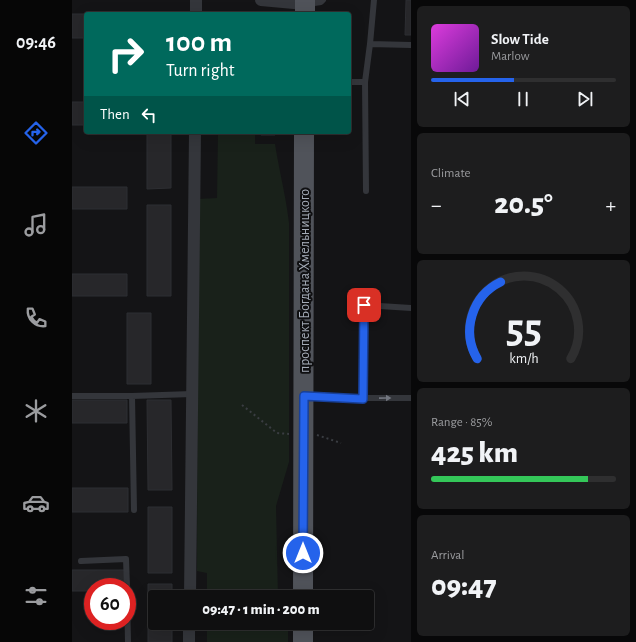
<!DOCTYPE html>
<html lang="en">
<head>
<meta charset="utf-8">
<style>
  body { margin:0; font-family:"Alegreya Sans",sans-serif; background:#1d1d1e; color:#f1f3f6; height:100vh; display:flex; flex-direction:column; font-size:15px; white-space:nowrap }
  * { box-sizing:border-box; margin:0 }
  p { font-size:13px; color:#9b9c9f }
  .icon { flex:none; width:22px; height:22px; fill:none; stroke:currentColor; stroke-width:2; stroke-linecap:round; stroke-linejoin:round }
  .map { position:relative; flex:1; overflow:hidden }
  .drawer { display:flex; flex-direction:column; gap:6px; padding:6px; background:#080809; width:225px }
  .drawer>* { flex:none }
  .top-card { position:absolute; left:12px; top:12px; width:267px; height:122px; border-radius:4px; box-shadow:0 4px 16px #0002,0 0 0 1px #2f2f30; background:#00695c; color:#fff; overflow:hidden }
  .speed { position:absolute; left:12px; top:578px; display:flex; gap:8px; font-size:20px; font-weight:700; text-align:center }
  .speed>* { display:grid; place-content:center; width:52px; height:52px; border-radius:50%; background:#0f0f10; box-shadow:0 4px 16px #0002,0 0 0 1px #2f2f30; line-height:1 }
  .speed .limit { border:6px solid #d22; background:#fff; color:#111 }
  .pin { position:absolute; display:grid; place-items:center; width:34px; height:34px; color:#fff; margin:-17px; border-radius:8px; box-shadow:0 2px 6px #0006 }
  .me { position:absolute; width:44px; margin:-22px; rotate:0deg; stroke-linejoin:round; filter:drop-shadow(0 0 3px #0008) }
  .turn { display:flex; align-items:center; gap:14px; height:84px; padding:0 16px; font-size:18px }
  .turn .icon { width:52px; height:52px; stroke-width:2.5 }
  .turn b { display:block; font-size:28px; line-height:34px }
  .then { display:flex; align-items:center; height:38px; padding:0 16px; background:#0003; gap:8px; font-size:15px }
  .big { font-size:30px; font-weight:800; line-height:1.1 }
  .drawer .tile { flex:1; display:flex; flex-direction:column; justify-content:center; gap:6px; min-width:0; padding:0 14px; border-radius:6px; background:#1d1d1e }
  .drawer .dial { align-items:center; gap:0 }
  .dial svg { height:104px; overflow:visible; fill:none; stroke:#2f2f30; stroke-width:7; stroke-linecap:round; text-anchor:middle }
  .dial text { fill:#f1f3f6; stroke:none }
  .song { display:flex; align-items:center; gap:12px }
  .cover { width:48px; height:48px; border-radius:6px; background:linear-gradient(135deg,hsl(300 70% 55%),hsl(280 70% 35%)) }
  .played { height:4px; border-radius:2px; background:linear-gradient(90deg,#2563eb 45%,#2f2f30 45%) }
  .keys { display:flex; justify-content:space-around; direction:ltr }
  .heat { display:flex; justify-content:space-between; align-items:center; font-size:22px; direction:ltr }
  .charge { height:6px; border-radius:3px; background:linear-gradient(90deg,#34c759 85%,#2f2f30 0) }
  .trip { position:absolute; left:76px; top:590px; width:226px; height:40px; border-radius:4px; background:#0f0f10; box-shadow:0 4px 16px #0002,0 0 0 1px #2f2f30; font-weight:800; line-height:40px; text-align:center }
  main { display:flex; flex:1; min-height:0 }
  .menu { display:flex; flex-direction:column; width:72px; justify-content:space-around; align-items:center; background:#060606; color:#9b9c9f }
  .menu .icon { width:28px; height:28px }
  .menu .active { color:#2563eb }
  .menu b { font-size:18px; color:#f1f3f6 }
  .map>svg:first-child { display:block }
  .green { fill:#19211a }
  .building { fill:#27272a; stroke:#2d2e32 }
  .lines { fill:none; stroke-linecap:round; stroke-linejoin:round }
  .path { stroke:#3a3d42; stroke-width:2; stroke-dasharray:2 3; stroke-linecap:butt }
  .lane { stroke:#34363b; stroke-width:6 }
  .street { stroke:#34363b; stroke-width:12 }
  .primary { stroke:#50535a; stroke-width:20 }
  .oneway { fill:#72767f }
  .route-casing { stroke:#184099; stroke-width:10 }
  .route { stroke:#2563eb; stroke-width:7 }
  .labels { text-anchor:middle; stroke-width:4; stroke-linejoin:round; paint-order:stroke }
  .street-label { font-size:14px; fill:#a4abb7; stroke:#0f0f11 }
</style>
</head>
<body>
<main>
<nav class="menu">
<b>09:46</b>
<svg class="icon active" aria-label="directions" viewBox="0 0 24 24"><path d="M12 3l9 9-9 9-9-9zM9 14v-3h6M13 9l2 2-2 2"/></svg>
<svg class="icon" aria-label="music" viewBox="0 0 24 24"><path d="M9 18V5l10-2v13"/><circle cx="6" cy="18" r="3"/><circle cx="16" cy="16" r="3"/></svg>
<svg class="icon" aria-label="phone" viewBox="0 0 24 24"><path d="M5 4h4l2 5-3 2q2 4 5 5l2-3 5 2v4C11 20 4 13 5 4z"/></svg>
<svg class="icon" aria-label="climate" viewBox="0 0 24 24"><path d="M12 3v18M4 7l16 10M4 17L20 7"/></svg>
<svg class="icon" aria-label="car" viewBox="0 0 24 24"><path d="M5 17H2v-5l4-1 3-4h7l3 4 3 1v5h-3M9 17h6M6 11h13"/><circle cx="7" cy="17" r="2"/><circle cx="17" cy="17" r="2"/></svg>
<svg class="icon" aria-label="filters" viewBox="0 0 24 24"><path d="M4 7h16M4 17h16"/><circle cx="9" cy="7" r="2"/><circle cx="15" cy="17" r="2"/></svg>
</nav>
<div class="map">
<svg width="339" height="642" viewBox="0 0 339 642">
  <rect width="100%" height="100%" fill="#141416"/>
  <path class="green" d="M146 132H183V144H203C207 170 214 196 217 223V462L204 506 206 597H135V573L125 571 126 199 145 198Z
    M135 623H216V642H135Z"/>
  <path class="building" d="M334 0H339V35H333Z
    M0 14H14V38H0Z
    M0 102H14V125H0Z
    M75 132H99V188L75 189Z
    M189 132H203V135H189Z
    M0 187H55V209H0Z
    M75 205H99V296H75Z
    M0 274H55V296H0Z
    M55 313H79V384H55Z
    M0 400H55V423H0Z
    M75 400H99L100 490H76Z
    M0 488H56V512H0Z
    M76 507H100V573H76Z
    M0 570H53V587H21V591H0Z
    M76 584H100V597H83V623H100V642H76Z"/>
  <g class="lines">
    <path class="path" d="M170 405 205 433 217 434
      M245 435 269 443"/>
    <path class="lane" d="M302 0 298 44 339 45
      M236 4 249 2 251 0
      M277 82H293
      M294 191 293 82 298 44
      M0 396H60L62 510
      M60 396 120 394
      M233 396 264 398H339
      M291 399 292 305 339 308
      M9 561 54 559 55 587
      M55 590 56 642"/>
    <path class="street" d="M189 0 233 4
      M124 14V0
      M118 597 123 132
      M117 642V623"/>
    <path class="primary" d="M233 14V0
      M231 597 232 132
      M231 642V623"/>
  </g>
  <defs><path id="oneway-solid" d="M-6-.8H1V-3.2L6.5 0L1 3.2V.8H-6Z"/></defs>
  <use class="oneway" href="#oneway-solid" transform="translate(313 398) rotate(-1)"/>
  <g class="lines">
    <defs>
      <path id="route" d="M231 553 232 396 291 399 292 305"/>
    </defs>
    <use href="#route" class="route-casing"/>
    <use href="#route" class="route"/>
  </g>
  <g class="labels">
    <g class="street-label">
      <text transform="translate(232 281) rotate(-90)" y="5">проспект Богдана Хмельницкого</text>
    </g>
  </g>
</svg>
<div class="speed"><div class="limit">60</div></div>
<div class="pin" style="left:292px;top:305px;background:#d93025"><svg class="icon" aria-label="arrive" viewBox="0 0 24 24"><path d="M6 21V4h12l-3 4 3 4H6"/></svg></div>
<svg class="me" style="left:231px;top:553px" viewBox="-20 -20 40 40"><circle r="17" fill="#2563eb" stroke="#fff" stroke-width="3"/><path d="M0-11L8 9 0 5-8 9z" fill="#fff"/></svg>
<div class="trip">09:47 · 1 min · 200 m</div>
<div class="top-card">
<div class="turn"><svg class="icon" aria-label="right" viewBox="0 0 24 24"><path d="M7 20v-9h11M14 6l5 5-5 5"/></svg><div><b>100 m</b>Turn right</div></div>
<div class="then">Then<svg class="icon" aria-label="left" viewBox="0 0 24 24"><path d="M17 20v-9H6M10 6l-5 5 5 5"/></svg></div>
</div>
</div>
<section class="drawer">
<div class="tile">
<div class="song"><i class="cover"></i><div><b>Slow Tide</b><p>Marlow</p></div></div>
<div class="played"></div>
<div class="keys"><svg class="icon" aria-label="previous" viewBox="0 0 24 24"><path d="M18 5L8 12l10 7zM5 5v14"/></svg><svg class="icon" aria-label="pause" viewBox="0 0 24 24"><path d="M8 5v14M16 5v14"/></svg><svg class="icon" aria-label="next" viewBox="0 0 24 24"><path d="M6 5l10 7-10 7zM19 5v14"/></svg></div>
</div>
<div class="tile"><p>Climate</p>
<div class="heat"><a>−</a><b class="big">20.5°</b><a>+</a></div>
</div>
<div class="tile dial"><svg viewBox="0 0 100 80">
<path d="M14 69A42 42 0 1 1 86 69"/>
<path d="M14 69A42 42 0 0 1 32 10" stroke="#2563eb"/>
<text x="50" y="56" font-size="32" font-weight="700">55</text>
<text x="50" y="72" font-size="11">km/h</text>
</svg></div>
<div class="tile"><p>Range · 85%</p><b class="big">425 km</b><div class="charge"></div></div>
<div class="tile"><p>Arrival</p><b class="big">09:47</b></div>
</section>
</main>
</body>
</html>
